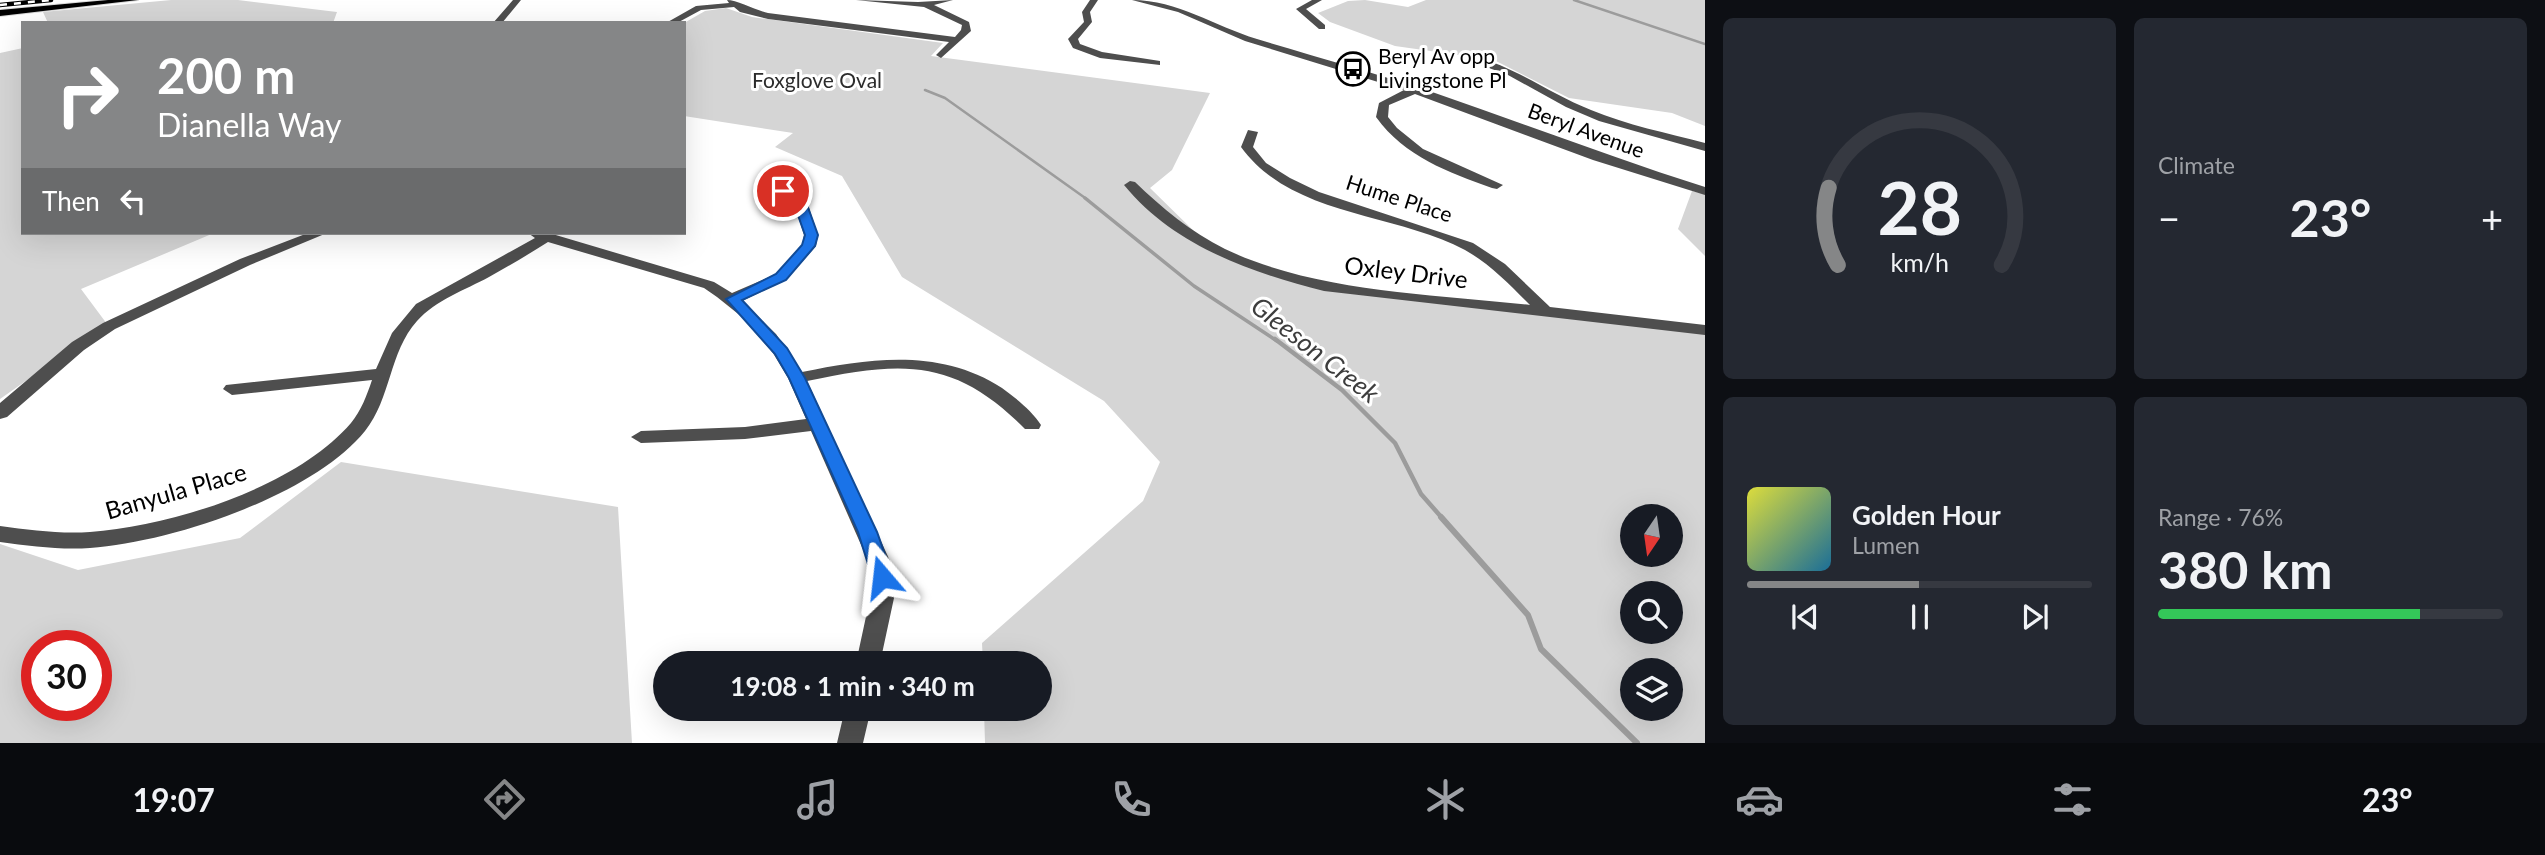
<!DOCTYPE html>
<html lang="en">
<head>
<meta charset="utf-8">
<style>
  body { margin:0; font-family:Lato,sans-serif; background:#242831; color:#f1f3f6; height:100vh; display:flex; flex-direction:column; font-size:26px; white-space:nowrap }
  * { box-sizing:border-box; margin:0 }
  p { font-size:23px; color:#9ea1a6 }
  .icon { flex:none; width:38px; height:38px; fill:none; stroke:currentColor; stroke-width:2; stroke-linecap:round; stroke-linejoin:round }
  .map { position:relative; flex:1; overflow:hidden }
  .drawer { display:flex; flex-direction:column; gap:18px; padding:18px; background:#0d0f14; width:840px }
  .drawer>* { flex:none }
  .hud { position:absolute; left:21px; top:21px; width:665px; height:214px; border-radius:0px; box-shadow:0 7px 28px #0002; background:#858687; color:#fff; overflow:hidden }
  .needle { width:46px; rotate:193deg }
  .buttons { position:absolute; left:1620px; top:504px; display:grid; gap:14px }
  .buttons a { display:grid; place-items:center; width:63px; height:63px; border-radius:50%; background:#171b24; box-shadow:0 7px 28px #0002; font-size:35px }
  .speed { position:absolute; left:21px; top:630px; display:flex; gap:14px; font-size:35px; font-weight:700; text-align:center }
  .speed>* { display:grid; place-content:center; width:91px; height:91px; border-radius:50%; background:#171b24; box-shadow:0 7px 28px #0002; line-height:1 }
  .speed .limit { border:10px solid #d22; background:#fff; color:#111 }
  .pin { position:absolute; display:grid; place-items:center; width:60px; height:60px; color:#fff; margin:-30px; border:4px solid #fff; border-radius:50%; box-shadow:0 2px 7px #0007 }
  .me { position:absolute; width:77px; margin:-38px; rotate:343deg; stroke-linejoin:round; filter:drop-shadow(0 0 5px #0008) }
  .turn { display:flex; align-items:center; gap:24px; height:147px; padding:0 21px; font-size:32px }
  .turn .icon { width:91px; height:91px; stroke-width:2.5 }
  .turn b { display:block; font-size:49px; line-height:60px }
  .then { display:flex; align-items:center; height:66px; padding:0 21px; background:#0003; gap:14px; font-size:26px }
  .big { font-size:52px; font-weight:700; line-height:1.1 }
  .drawer .widget { flex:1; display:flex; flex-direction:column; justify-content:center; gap:10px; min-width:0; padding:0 24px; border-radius:10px; background:#242831 }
  .drawer .dial { align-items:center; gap:0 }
  .dial svg { height:182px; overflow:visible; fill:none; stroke:#363941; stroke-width:7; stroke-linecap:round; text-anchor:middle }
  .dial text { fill:#f1f3f6; stroke:none }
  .song { display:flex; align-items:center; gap:21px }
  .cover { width:84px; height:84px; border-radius:10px; background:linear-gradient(135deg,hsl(60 70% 55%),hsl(200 70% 35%)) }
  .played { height:7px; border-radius:4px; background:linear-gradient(90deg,#858687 50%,#363941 50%) }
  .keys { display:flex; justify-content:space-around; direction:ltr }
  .heat { display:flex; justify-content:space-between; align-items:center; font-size:38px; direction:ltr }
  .charge { height:10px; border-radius:5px; background:linear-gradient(90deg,#34c759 76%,#363941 0) }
  .drawer .tiles { flex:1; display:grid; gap:18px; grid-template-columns:repeat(2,1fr) }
  .trip { position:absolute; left:653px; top:651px; width:399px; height:70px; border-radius:35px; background:#171b24; box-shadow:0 7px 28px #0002; font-weight:700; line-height:70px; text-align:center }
  .menu { display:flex; height:112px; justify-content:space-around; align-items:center; background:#090b0e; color:#9ea1a6 }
  .menu .icon { width:49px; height:49px }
  .menu .on { color:#858687 }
  .menu b { font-size:32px; color:#f1f3f6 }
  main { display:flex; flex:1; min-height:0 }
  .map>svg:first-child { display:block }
  .green { fill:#d5d5d5; fill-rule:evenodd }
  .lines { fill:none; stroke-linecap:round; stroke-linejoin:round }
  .stream-far3 { stroke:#9c9c9c; stroke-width:2.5 }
  .stream-far2 { stroke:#9c9c9c; stroke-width:3.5 }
  .stream-far1 { stroke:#9c9c9c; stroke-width:4.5 }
  .stream { stroke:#9c9c9c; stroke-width:6 }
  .major-casing { stroke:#dbdbdb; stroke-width:2 }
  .minor { fill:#4e4e4e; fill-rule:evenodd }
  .major { fill:#000; fill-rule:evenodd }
  .rail-casing { stroke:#000; stroke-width:4.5 }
  .rail { stroke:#fff; stroke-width:2.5; stroke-dasharray:7; stroke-linecap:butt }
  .route { fill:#1a73e8; stroke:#114b97; stroke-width:2 }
  .labels { text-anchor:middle; stroke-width:6; stroke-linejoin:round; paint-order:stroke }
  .far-poi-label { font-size:21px; fill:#000; stroke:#fff; text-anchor:start }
  .far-park-label { font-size:21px; fill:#2c2c2c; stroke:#fff }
  .far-street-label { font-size:21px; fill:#000; stroke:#fff }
  .street-label { font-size:24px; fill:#000; stroke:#fff }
  .water-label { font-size:26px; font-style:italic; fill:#3d3d3d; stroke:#fff }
</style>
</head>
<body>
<main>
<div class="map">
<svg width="1705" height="743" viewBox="0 0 1705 743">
  <rect width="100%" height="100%" fill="#fff"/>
  <path class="green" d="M171 0H238L337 12 333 23H48L43 12Z
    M1365 0 1408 7 1426 0H1705V126L1672 113 1569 98 1494 60 1395 46 1330 22 1318 13 1348 1Z
    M726 8 752 17 943 43 931 56 1210 93 1172 170 1150 188 1202 239 1246 263 1317 285 1705 331V743H985L984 709H1040V663H983L982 643 1143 501 1160 462 1104 401 902 277 842 176 775 147 793 133 684 116V23L705 11ZM1633 516H1671V555H1633ZM1633 593H1671V632H1633ZM1633 670H1671V709H1633Z
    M23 48V233H214L81 289 107 324 0 399V53Z
    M1692 191 1705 194V256L1678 229Z
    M341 462 618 507 632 743H0V544L78 570 240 538ZM37 646H96V705H37Z"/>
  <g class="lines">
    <path class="stream-far3" d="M1574 0 1705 44
      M925 90 945 98 1088 200"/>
    <path class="stream-far2" d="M1085 198 1194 286 1277 341"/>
    <path class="stream-far1" d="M1275 339 1342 390 1395 443 1421 494 1443 519"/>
    <path class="stream" d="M1441 517 1528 615 1541 649 1637 743"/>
    <defs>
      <path id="major" d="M108 0H138L0 16V10Z"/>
    </defs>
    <use href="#major" class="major-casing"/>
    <path class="minor" d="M513 0H521L502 23H493Z
      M727 0C737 0 755 10 768 13L955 37 961 30 962 25 924 7 856 0 918 2 953 0 934 5 969 22 971 31 941 58 936 55 949 42 768 19 740 12 734 7 701 10 677 23H666L696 6 729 3Z
      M1090 0H1098L1090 12 1092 22 1078 39 1080 44 1102 52 1160 61V65L1100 58 1073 48 1068 39 1084 22 1082 12Z
      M1132 0C1178 0 1214 26 1257 39 1316 57 1376 73 1435 93 1525 124 1614 158 1705 187V195L1593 160 1415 94 1389 105 1388 117 1397 128 1423 149 1503 185 1497 189 1492 188C1448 172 1405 157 1376 117L1379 103 1404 90 1245 41 1178 12Z
      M1312 0H1322L1306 9 1325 25V29H1319L1296 9Z
      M1473 56C1516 67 1550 94 1591 110 1627 125 1667 133 1705 143V151L1599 121 1566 107 1508 75 1470 61V57Z
      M1248 130 1258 132 1253 147 1266 163 1290 178 1319 192 1473 243 1505 264 1550 307 1705 325V335L1324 291C1250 272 1174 246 1124 185L1130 181 1135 182C1162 208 1191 232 1225 249 1315 292 1431 294 1530 305 1510 285 1490 264 1465 250 1393 212 1292 217 1241 147Z
      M783 187 807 202 818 235 816 246 786 280 742 301 776 334 802 372C870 358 941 348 1002 388 1016 398 1032 411 1041 425L1039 429H1025C954 357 902 361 807 381L891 563 894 598 880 663H856L870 598 869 563 811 431 745 439 641 443 631 437 641 431 745 427 806 419 788 378 773 353 742 317 717 297 704 288 548 242C529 254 509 266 489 277 465 290 436 300 417 321 389 352 391 399 365 431 312 496 172 542 90 548 60 550 30 546 0 542V526C30 530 60 534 90 532 172 526 296 487 351 423 361 411 367 395 372 380L232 395 223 389 226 385 376 369 392 333 416 304 535 238 528 233H549L714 282 732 293 776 274 802 245 804 235 794 204 776 191Z
      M308 233H327L250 265 115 329 84 350 7 417 0 419V403L72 342 103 323 240 259Z
      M845 709H871L863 743H837Z"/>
    <use href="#major" class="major"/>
    <defs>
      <path id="rail" d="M0 5 51 0"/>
    </defs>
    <use href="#rail" class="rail-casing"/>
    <use href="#rail" class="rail"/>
  </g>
  <path class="route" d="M783 187 806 202 818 235 815 246 786 280 742 300 787 348 805 378 877 532 893 577 890 583H875L872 577 858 532 789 378 775 354 726 299 776 274 802 245 805 235 794 204 777 191Z"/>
  <defs>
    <symbol id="bus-ring" viewBox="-11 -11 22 22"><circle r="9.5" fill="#fff" stroke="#000" stroke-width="1.5"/><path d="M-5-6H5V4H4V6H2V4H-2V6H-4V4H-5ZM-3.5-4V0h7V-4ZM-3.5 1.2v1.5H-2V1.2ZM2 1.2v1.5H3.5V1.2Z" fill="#000"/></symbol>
  </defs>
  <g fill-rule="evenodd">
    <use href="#bus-ring" x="1334" y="50" width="38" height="38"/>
  </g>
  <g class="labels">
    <g class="far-poi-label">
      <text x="1378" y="64">Beryl Av opp<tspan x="1378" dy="24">Livingstone Pl</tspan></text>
    </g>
    <g class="far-park-label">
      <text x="817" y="88">Foxglove Oval</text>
    </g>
    <g class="far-street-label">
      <text transform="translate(1586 131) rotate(20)" y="7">Beryl Avenue</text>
      <text transform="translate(1399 199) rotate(18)" y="7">Hume Place</text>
    </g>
    <g class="street-label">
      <text transform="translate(1406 273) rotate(7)" y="8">Oxley Drive</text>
      <text transform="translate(176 492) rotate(-16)" y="8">Banyula Place</text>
    </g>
    <g class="water-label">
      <text transform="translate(1315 350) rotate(38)" y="9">Gleeson Creek</text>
    </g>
  </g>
</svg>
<div class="buttons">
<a><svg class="needle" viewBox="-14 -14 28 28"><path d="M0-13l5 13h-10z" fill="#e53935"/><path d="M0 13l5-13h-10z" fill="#9ea1a6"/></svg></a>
<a><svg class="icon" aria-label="search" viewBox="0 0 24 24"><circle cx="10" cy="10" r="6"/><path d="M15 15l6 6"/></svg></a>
<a><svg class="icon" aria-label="layers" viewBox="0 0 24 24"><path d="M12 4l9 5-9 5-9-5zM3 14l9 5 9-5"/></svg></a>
</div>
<div class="speed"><div class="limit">30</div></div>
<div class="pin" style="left:783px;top:191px;background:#d93025"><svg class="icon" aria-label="arrive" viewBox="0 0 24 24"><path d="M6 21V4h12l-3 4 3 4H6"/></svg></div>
<svg class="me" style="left:882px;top:577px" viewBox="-20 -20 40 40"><path d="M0-17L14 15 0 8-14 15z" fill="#1a73e8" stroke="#fff" stroke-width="4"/></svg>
<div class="trip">19:08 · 1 min · 340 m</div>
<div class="hud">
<div class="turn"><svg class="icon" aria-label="right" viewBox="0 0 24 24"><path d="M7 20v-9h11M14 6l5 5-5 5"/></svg><div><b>200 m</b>Dianella Way</div></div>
<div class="then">Then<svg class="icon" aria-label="left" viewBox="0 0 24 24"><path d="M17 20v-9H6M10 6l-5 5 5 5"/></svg></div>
</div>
</div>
<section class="drawer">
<div class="tiles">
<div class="widget dial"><svg viewBox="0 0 100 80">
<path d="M14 69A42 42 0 1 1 86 69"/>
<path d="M14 69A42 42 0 0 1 10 35" stroke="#858687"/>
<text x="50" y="56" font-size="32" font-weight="700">28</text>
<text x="50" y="72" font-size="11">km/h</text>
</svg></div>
<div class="widget"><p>Climate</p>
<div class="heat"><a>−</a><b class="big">23°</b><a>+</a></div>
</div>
<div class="widget">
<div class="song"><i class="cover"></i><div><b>Golden Hour</b><p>Lumen</p></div></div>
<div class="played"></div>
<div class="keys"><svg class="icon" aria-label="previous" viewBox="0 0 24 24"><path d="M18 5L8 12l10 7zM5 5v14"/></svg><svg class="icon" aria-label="pause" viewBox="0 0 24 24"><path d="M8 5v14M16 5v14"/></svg><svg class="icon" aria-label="next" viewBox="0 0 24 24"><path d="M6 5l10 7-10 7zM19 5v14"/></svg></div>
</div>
<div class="widget"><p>Range · 76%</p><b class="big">380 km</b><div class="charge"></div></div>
</div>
</section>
</main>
<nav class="menu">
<b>19:07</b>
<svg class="icon on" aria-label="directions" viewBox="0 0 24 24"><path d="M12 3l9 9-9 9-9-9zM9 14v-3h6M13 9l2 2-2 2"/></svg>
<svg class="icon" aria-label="music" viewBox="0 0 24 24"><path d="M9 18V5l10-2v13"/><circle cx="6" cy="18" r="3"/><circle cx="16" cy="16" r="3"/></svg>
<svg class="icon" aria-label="phone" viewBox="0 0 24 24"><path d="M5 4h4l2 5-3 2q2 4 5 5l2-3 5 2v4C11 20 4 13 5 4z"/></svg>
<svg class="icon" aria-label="climate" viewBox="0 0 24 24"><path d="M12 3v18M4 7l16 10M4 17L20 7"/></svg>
<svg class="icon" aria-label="car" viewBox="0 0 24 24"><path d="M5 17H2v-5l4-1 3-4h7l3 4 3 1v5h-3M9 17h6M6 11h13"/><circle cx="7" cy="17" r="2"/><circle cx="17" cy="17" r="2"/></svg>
<svg class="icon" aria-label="filters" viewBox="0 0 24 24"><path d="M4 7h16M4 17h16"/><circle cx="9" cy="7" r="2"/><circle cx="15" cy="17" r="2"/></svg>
<b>23°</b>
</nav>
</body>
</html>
